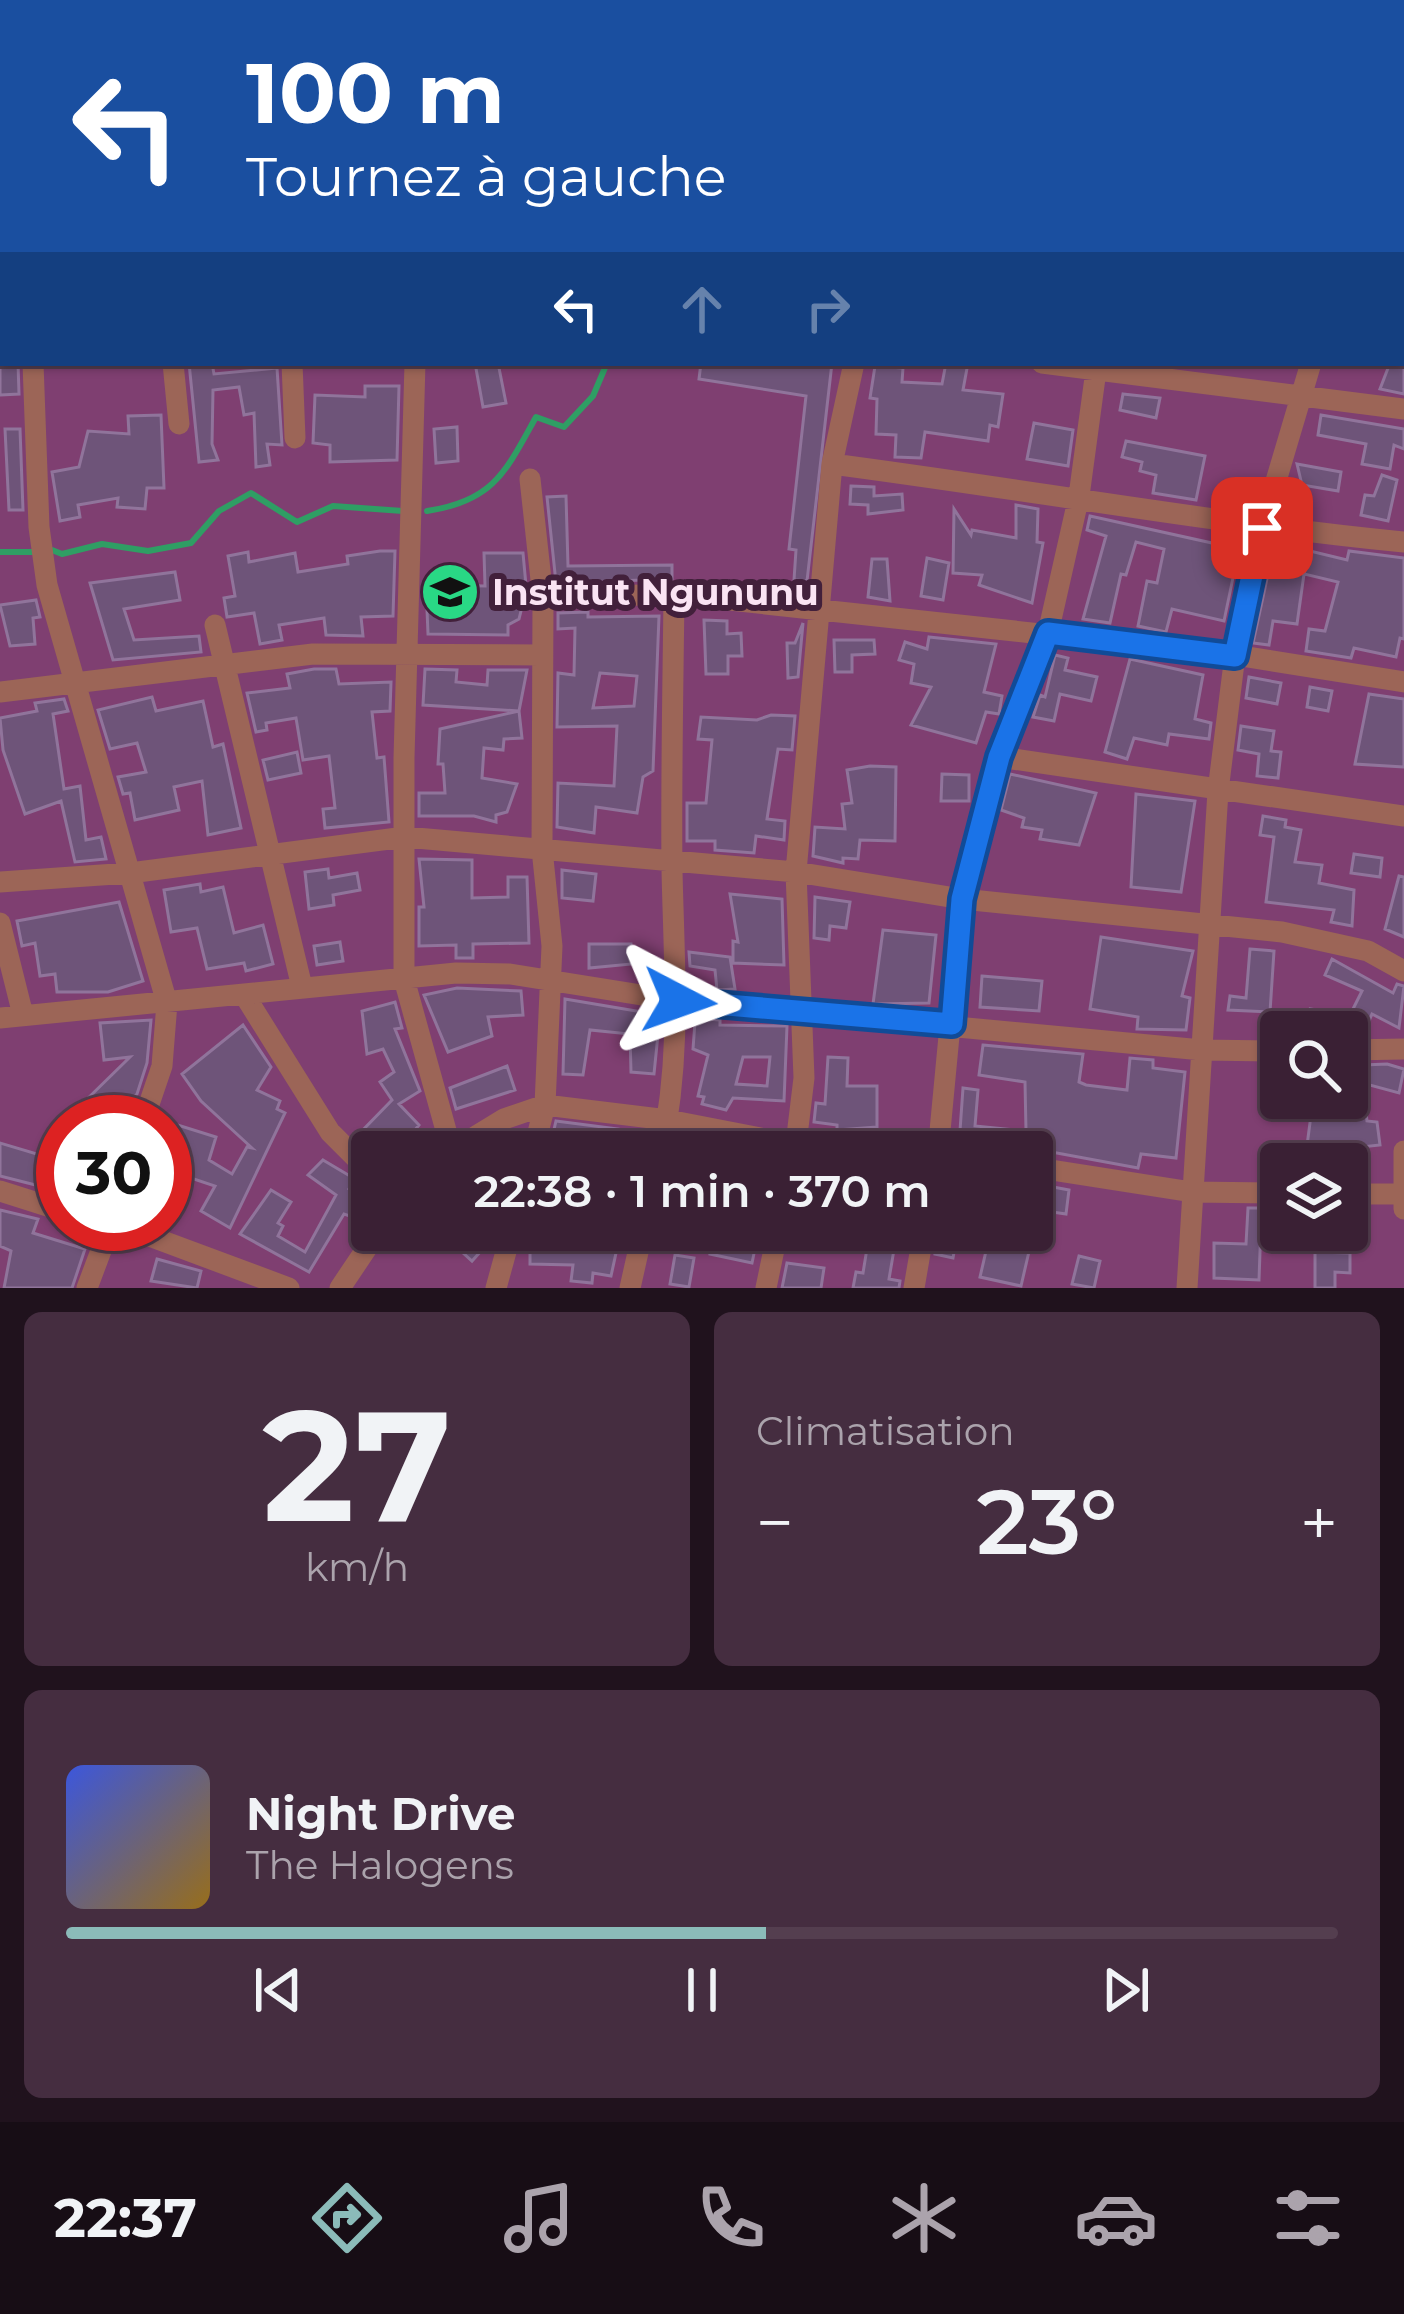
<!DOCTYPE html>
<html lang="fr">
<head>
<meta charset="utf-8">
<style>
  body { margin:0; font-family:Montserrat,sans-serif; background:#452d40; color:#f1f3f6; height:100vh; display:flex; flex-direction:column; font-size:45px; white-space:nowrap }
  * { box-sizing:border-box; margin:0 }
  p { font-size:39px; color:#aba3ac }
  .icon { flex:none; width:66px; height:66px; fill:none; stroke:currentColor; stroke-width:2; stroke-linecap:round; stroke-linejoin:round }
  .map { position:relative; height:1288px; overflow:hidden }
  .sheet { display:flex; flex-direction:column; gap:24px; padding:24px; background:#20121d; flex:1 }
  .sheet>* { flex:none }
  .hud { position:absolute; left:0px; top:0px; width:1404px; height:366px; box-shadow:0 3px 9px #0004,0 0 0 3px #543e4f; background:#1a4fa0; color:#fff; overflow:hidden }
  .controls { position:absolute; left:1260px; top:1011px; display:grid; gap:24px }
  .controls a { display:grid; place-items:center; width:108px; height:108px; border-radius:12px; background:#3a2034; box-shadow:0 3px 9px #0004,0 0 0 3px #543e4f; font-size:60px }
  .speed { position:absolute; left:36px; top:1095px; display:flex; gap:24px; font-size:60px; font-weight:700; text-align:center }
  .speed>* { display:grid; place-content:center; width:156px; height:156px; border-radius:50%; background:#3a2034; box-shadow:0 3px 9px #0004,0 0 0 3px #543e4f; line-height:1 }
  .speed .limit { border:18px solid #d22; background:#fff; color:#111 }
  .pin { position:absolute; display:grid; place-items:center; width:102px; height:102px; color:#fff; margin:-51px; border-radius:24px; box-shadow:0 6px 18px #0006 }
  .me { position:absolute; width:132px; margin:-66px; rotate:94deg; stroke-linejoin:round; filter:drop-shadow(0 0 9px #0008) }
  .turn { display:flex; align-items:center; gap:42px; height:252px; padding:0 48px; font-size:54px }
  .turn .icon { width:156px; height:156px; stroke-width:2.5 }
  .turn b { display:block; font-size:84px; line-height:102px }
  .lanes { display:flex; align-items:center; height:114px; padding:0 48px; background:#0003; justify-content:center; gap:60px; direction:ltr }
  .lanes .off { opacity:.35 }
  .big { font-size:90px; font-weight:600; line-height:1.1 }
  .sheet .card { flex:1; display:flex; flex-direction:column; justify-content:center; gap:18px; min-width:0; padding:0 42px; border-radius:18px; background:#452d40 }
  .sheet .dial { align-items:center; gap:0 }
  .dial b { font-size:156px; line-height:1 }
  .song { display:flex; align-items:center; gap:36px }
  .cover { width:144px; height:144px; border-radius:18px; background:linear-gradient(135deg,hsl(230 70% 55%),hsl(40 70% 35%)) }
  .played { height:12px; border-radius:6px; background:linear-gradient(90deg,#8bbbb9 55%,#543e4f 55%) }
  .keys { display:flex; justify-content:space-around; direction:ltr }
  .heat { display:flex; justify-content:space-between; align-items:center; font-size:66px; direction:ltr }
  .sheet .tiles { flex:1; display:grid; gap:24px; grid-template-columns:1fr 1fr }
  .card:last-child { grid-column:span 2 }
  .trip { position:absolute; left:351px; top:1131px; width:702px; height:120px; border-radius:12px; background:#3a2034; box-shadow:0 3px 9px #0004,0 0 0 3px #543e4f; font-weight:600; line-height:120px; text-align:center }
  .menu { display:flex; height:192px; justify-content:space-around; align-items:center; background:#170d15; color:#aba3ac }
  .menu .icon { width:84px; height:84px }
  .menu .current { color:#8bbbb9 }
  .menu b { font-size:54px; color:#f1f3f6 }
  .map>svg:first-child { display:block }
  .green { fill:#7f3f71; fill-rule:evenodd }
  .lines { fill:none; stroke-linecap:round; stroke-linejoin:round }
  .stream { stroke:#2f9e64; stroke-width:6 }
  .building { fill:#6e5479; stroke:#90749b; stroke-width:3; fill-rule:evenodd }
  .minor { stroke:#9c6557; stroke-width:21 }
  .route-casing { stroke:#114b97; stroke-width:30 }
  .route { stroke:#1a73e8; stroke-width:21 }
  .labels { text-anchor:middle; stroke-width:12; stroke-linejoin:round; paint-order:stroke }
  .poi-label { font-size:36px; font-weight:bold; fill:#fae3f3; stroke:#42203b; text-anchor:start }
</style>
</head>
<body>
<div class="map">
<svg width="1404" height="1288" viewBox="0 0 1404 1288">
  <rect width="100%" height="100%" fill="#4d2a45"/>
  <path class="green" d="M0 0H1404V1288H0ZM3 3H1401V363H3ZM1281 1032H1347V1098H1281ZM63 1122H165V1224H63ZM372 1152H1032V1230H372ZM1281 1164H1347V1230H1281Z"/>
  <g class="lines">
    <path class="stream" d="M1017 3 1021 0
      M427 511C494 501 506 471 536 417L564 427 593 396 607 363
      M52 550 62 554 102 544 148 551 191 543 219 511 251 493 297 522 333 506 403 511
      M0 552H32"/>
  </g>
  <path class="building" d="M0 363H18L19 394 0 395Z
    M189 363H212L214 374 277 368 282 445 267 444 270 465 256 467 254 413 244 415 239 387 213 390 212 444 218 460 199 462Z
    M475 363H498L506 403 483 407Z
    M701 363H832L807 581 794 580 796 550 789 549 806 396 699 379Z
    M946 363H968L963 390 1003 394 998 427 990 425 988 441 925 432 921 458 895 457 896 435 876 434 877 399 870 398 875 366 903 368 902 382 942 384Z
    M1390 363H1404V394L1380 389Z
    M365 386H399L397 460 330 462V445L313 443 315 395 365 397Z
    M1123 394 1160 398 1156 418 1120 410Z
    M161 415 164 488H147L145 509 117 507 118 498 78 505 80 517 60 521 52 472 79 467 88 431 129 434 128 416Z
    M1321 415 1404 429V449L1394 445 1390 469 1362 464 1366 444 1318 435Z
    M1034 423 1073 430 1068 466 1027 459Z
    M457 427 458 461 436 463 434 429Z
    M5 429H20L23 510H9Z
    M1126 441 1205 456 1196 500 1153 493 1156 475 1140 471 1142 462 1122 457Z
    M1297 464 1341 472 1338 491 1302 485Z
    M1382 475 1397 480 1388 521 1361 515 1365 495 1374 496Z
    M851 486 874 487V496L902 494 903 510 868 514V505L850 504Z
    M566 496 568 566 672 565V579L556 583 547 497Z
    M1016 505 1038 509 1037 542 1043 543 1032 603 979 585 982 575 953 573 954 509 971 535 972 530 1016 538Z
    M1090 516 1239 549 1224 621 1172 609 1166 632 1138 626 1147 581 1157 583 1164 549 1136 542 1126 575 1121 574 1110 623 1083 619 1106 536 1087 530Z
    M380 551H395L393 616 361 617 363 636 326 635 324 618 279 625 282 640 260 644 254 613 227 617 224 598 235 596 228 556 248 552 249 562 295 553 298 572 348 564 347 556Z
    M1310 551 1347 560 1349 551 1404 558V639L1400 638 1396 657 1354 648 1351 658 1306 651 1309 629 1325 631 1338 582 1304 574Z
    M484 553H523L528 607H522L519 619 508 625V635L428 634 426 585 485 586Z
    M927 558 949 563 943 600 921 596Z
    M872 559H887L890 601 868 597Z
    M1270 565 1304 574 1297 624 1273 621 1269 645 1253 643Z
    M175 572 180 600 124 609 134 640 199 636 201 652 113 660 90 583Z
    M36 600 40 617 33 618 35 644 10 646 0 605Z
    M588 612V617L659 616 653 771 643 777 637 813 596 807 594 833 557 827 558 783 614 786 617 726 557 727 558 673 574 675 575 628 558 629V613ZM600 673 637 676 634 706 593 708Z
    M704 620 727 621V634L741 633 742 656H728V674H706Z
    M803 623 798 677 788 678 787 643H795Z
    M929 637 996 644 984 692 1002 696 999 714 986 712 976 743 911 725 931 687 911 683 914 664 899 660 905 642 927 649Z
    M834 640H874L875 654 852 655V672H835Z
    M1055 655 1068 658 1065 670 1097 677 1091 701 1060 694 1054 721 1033 717 1040 695 1045 697Z
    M1130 659 1203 675 1195 719 1211 723 1209 739 1169 734 1167 745 1134 738 1127 759 1105 752Z
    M314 669H336L339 684 391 682 390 711 372 712 377 758 384 757 389 822 325 828 323 809 335 808 329 756 303 760 296 718 266 723 267 730 256 732 247 693 290 688 287 674Z
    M425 669 457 670 456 682 487 685 488 670H527L519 711 423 705Z
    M1249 677 1281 683 1277 704 1246 698Z
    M1310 687 1332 691 1328 711 1307 707Z
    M1369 694 1404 699V767L1355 764Z
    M152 697 156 711 203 701 213 747 223 744 241 828 208 835 202 781 174 787 179 810 135 820 130 793 123 794 118 777 146 772 137 743 110 749 98 710Z
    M64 699 68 711 53 714 64 789 80 786 86 840 101 837 106 859 75 862 61 801 25 814 3 750 0 718 37 711 35 703Z
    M519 711 522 738 504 739 503 750 484 748 482 778 517 784 507 812 496 815V822L474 816H419V793H445L443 764H438L440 729Z
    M771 715 795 716 792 750 778 749 767 819 785 821 784 840 756 836 754 853 715 850V841H687V803H706L712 740 698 739 701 717 757 720Z
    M1241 726 1274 731 1271 751 1281 752 1278 778 1257 776 1259 754 1238 750Z
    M297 752 301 773 268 780 263 760Z
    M870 766 896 767 895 841 860 840 858 859 843 858V863L813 856 815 827 845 829 842 804 852 803 847 770Z
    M942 774 969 775V801H941Z
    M1010 774 1096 793 1079 845 1040 839 1042 830 1022 827 1024 818 1001 810Z
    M1136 794 1195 801 1181 892 1131 887Z
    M1263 816 1286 820 1285 827 1301 830 1295 862 1322 865 1319 883 1354 890 1352 926 1331 922 1334 910 1266 902 1274 837 1260 835Z
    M1354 854 1382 858 1380 877 1351 873Z
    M419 859 472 860V898L508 897V877H527L529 943 473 944V958H456V945L419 946V907H424Z
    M328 869 329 878 357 873 360 890 333 895 334 905 309 909 305 872Z
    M562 870 596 874 593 901 562 898Z
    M1399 876 1404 877V937L1385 929Z
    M200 884 201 892 223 887 234 933 263 925 273 964 246 971 244 963 207 969 197 928 171 932 164 890Z
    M730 894 782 899 784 965 733 963V941L738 942Z
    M815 897 850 902 846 928 830 926 829 940 814 938Z
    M119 902 143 981 108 992H57L55 974 40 976 35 943 22 946 17 921Z
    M883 930 936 935 929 1003 873 1004Z
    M1101 937 1193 951 1182 996 1190 998 1186 1030 1137 1029 1138 1017 1090 1009Z
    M340 942 343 961 317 965 314 946Z
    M589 944H631L632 964 589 968Z
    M1250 949 1274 951 1270 1012 1228 1010 1230 996 1246 998Z
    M689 952 730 957 735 989 717 990 715 970 690 966Z
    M1332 959 1393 993 1397 984 1404 986 1399 1028 1372 1014 1363 1035 1332 1025 1331 1032H1315L1317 1018 1308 1014 1310 1009 1350 1015 1362 991 1325 975Z
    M982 976 1042 981 1039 1011 980 1007Z
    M457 988 521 991 523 1015 488 1017 492 1036 448 1052 424 995Z
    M565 999 660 1015 654 1074 631 1072 630 1034 590 1030 583 1075 563 1074Z
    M395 1002 402 1028 395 1029 420 1091 399 1104 419 1125 397 1152H375L358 1135 392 1100 380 1082 394 1072 383 1049 367 1054 362 1011Z
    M706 1019 720 1020V1025L787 1026 784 1101 733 1098 726 1110 702 1104 704 1097 698 1096 708 1055 693 1049 695 1022ZM743 1057H770L767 1086 736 1084Z
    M151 1020 147 1063 137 1094 108 1122H93L79 1107 130 1057 104 1060 100 1023Z
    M243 1025 271 1067 257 1090 280 1101 277 1109 285 1113 230 1228 201 1211 215 1186 173 1172 177 1159 165 1155V1121L216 1137 209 1160 232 1174 247 1147 252 1148 201 1101 182 1074Z
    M983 1045 1083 1054 1079 1082 1086 1085 1127 1090 1130 1058 1153 1060V1068L1185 1072 1176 1158 1141 1154 1138 1168 1019 1146 1018 1152H1005L959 1145 963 1088 978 1090 975 1126 1026 1131 1025 1082 979 1075Z
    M828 1057 848 1058 847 1086H877V1127L837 1130V1125L814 1122 816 1103 825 1104Z
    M1387 1064 1404 1069 1399 1093 1362 1083 1364 1065Z
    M507 1066 515 1090 456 1109 450 1088Z
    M1347 1085 1363 1086 1367 1121 1377 1122 1380 1145 1306 1153 1313 1100 1338 1109 1339 1098H1347Z
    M556 1121 618 1129 617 1135 644 1152H565V1145L551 1142Z
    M47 1140 63 1148V1192L0 1176V1143L40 1155Z
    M323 1160 355 1179 349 1189 369 1205 359 1219 344 1214 309 1272 240 1234 271 1190 291 1202 278 1223 283 1226 278 1236 305 1252 336 1195 308 1175Z
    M1032 1183 1069 1190 1066 1214 1052 1212 1049 1231 1032 1229Z
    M1248 1208H1275L1274 1224H1261L1259 1280 1214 1278V1243L1246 1244Z
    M0 1210 38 1219 33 1233 85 1249 72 1288H4L11 1251 0 1246Z
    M438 1230H478L490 1241 472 1261Z
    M530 1230H551V1235H568V1241L616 1253 611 1276 593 1273 592 1283 571 1281 573 1265 530 1264V1251L523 1247Z
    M734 1230H750L747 1242 756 1244 752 1263 710 1254 714 1235 732 1239Z
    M870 1230H890L889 1237 896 1238 889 1279 900 1281 899 1288H853L856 1272 863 1273Z
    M940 1230H958L953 1258 935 1254Z
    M1004 1230H1034L1021 1286 980 1277 990 1234 1003 1237Z
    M1315 1252 1350 1253V1273L1335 1272V1288H1315Z
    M675 1255 694 1258 689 1287 670 1284Z
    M1079 1256 1100 1261 1094 1288 1072 1284Z
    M157 1259 201 1271 197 1288 151 1281Z
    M787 1263 824 1268 821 1288H782Z"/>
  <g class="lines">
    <path class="minor" d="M217 0 225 3
      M283 0V3
      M404 0V3
      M554 0V3
      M689 0 690 3
      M811 0 812 3
      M1304 1 1309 3
      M177 3 178 0
      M744 3 750 0
      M1401 33 1404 34
      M1401 164 1404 166
      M0 319H3
      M33 363 39 527 47 585 167 1003 162 1066 143 1122
      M173 363 179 424
      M292 363 295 438
      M415 363 404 758V979L452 1152
      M1042 363 1404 409
      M832 464C1023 489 1212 523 1404 542
      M530 479 543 598 542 849 552 946 545 1105 533 1152
      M543 598 674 594 1235 655 1404 682
      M215 625 302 987
      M0 692 313 654 541 655
      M999 757 1404 816
      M0 882 130 873 405 837 796 872 962 899 1282 932 1368 951 1404 971
      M0 923 23 1015
      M245 996 330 1132 372 1174
      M0 1018 456 973 510 974 679 1001 1202 1050 1281 1051
      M1347 1050 1404 1049
      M1404 1151V1209
      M450 1152 504 1119 545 1105 668 1120 832 1152
      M661 1152C682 1056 674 966 672 870 671 778 673 686 674 594
      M795 1152 804 1078 796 872 832 464 854 363
      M938 1152 962 899 999 757 1048 633 1079 496 1097 363
      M1032 1167 1192 1192 1281 1193
      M0 1191 63 1211
      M1347 1194H1402
      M117 1224 289 1288
      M87 1288 111 1224
      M340 1288 379 1230
      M496 1288 512 1230
      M630 1288 643 1230
      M766 1288 778 1230
      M914 1288 924 1230
      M1187 1288 1218 791 1235 655 1262 528 1311 363"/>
  </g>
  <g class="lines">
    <defs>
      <path id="route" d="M679 1001 952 1024 962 899 999 757 1048 633 1235 656 1262 528"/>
    </defs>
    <use href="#route" class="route-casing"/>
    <use href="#route" class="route"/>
  </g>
  <defs>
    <symbol id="school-disc" viewBox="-11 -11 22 22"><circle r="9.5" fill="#29d885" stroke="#42203b"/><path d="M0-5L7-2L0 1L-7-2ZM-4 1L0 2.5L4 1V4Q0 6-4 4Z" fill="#111"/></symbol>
  </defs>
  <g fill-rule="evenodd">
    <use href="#school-disc" x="417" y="559" width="66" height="66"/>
  </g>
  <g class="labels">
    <g class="poi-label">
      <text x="492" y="605">Institut Ngununu</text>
    </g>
  </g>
</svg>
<div class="controls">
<a><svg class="icon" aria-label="search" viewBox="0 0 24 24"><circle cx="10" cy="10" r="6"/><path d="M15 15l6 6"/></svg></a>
<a><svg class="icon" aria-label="layers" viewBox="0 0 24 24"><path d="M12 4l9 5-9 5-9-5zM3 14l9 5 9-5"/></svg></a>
</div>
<div class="speed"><div class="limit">30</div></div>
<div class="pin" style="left:1262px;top:528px;background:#d93025"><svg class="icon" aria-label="arrive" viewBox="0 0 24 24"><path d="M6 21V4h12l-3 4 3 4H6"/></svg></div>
<svg class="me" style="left:679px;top:1001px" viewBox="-20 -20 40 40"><path d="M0-17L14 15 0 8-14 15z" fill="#1a73e8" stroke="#fff" stroke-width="4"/></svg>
<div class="trip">22:38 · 1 min · 370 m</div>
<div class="hud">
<div class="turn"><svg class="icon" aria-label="left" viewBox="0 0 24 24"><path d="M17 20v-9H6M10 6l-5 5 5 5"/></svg><div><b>100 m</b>Tournez à gauche</div></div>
<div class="lanes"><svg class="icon" aria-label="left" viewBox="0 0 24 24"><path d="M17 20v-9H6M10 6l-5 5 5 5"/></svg><svg class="icon off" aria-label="ahead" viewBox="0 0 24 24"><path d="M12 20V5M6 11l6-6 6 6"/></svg><svg class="icon off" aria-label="right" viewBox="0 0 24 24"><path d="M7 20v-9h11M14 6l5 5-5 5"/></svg></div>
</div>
</div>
<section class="sheet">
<div class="tiles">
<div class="card dial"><b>27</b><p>km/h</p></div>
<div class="card"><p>Climatisation</p>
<div class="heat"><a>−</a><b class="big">23°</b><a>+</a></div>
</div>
<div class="card">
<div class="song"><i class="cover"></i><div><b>Night Drive</b><p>The Halogens</p></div></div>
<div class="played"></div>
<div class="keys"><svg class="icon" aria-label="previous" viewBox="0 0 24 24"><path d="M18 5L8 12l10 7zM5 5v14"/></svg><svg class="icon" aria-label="pause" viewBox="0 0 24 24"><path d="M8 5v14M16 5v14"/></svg><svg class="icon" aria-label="next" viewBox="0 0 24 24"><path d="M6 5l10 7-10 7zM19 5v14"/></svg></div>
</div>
</div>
</section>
<nav class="menu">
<b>22:37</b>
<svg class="icon current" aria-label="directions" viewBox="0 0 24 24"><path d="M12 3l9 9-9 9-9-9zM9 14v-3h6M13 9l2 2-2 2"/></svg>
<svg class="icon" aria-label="music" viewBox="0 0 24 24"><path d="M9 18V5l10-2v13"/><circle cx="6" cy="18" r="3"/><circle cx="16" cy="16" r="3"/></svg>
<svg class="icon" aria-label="phone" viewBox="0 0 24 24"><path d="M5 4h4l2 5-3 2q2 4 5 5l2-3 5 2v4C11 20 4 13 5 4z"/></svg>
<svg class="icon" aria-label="climate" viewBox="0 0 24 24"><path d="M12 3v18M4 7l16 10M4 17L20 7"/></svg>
<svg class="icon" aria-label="car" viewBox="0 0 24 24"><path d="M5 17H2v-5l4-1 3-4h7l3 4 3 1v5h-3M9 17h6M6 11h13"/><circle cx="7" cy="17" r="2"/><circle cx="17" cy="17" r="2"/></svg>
<svg class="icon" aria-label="filters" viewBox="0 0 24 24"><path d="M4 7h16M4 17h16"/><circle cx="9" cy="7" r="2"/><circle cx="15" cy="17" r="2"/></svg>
</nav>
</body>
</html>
